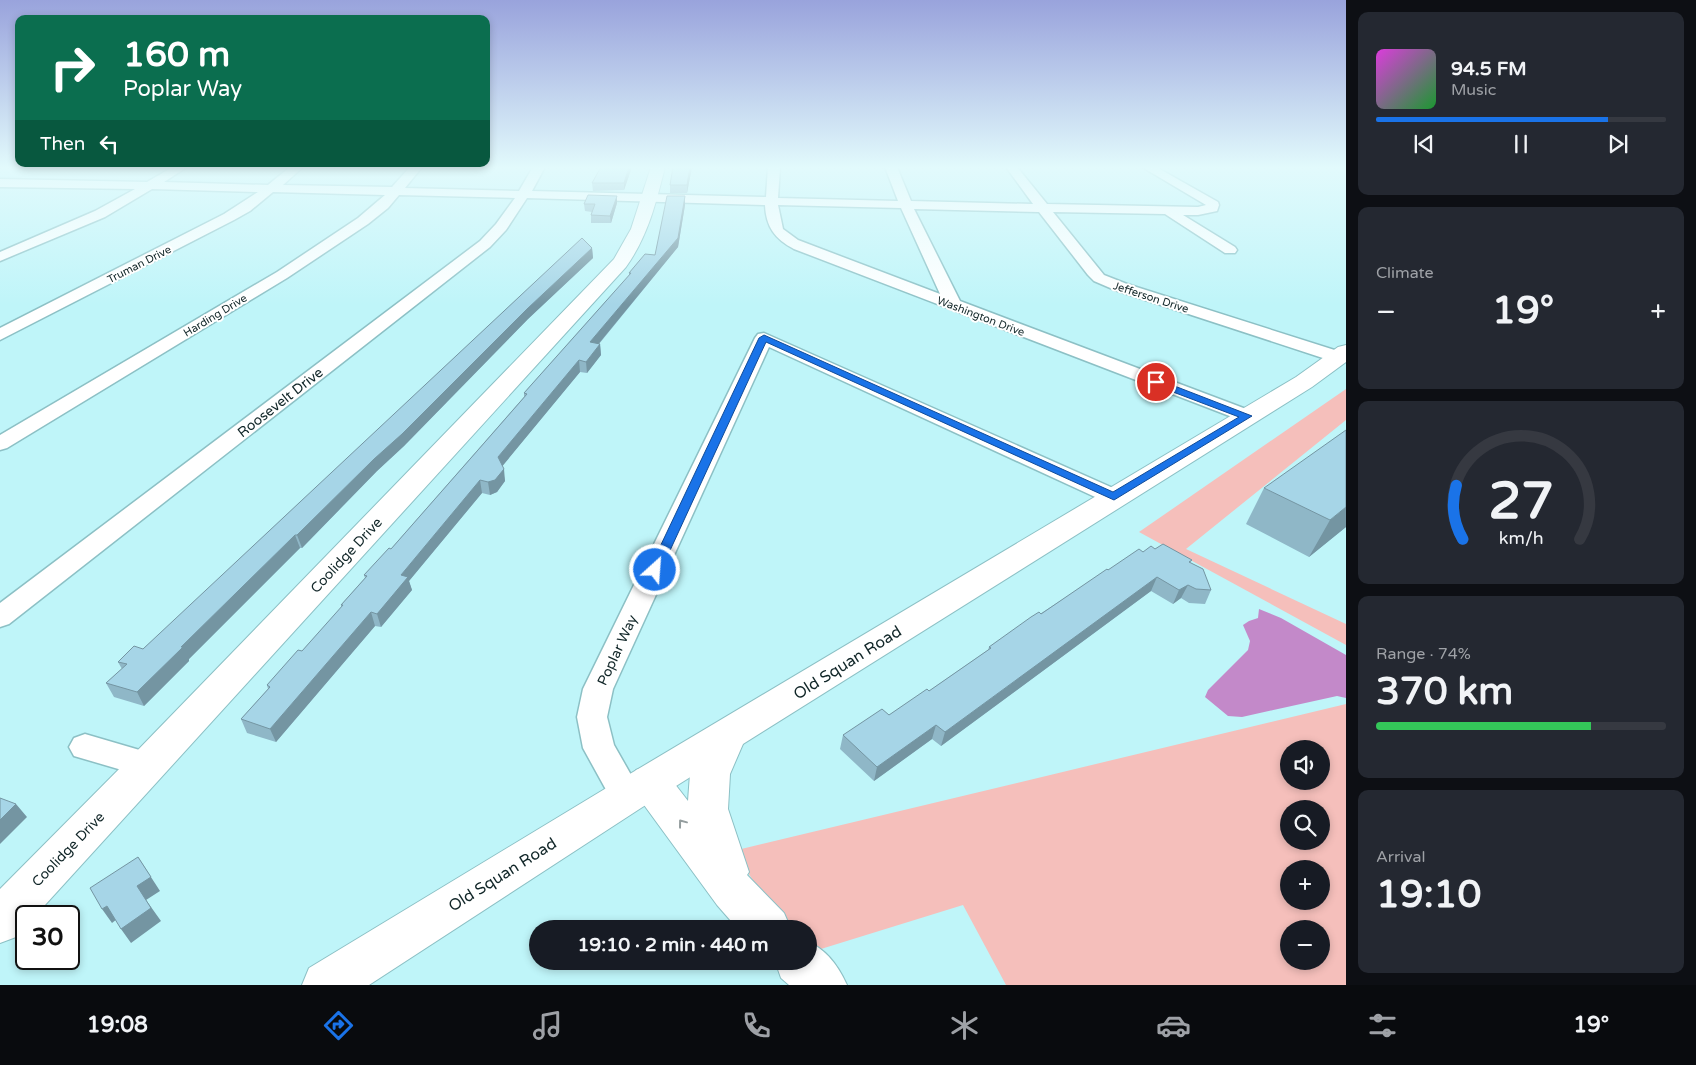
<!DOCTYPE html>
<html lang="en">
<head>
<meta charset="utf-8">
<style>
  body { margin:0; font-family:"Varela Round",sans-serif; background:#242831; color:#f1f3f6; height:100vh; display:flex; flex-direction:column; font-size:19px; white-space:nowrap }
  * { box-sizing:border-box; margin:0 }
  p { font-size:16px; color:#9ea1a6 }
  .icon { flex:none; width:28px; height:28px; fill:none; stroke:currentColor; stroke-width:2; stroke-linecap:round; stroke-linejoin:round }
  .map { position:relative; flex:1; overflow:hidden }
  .details { display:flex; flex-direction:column; gap:12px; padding:12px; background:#0d0f14; width:350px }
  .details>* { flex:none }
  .banner { position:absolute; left:15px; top:15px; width:475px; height:152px; border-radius:10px; box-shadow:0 2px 8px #0003; background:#0b6e4f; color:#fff; overflow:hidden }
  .buttons { position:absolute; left:1280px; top:740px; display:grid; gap:10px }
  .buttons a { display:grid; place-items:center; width:50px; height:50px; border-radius:50%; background:#171b24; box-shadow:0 2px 8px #0003; font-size:25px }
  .speed { position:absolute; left:15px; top:905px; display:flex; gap:10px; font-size:25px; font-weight:700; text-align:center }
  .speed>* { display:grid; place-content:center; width:65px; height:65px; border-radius:50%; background:#171b24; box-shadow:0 2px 8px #0003; line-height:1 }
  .speed .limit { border:2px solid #111; border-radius:8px; background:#fff; color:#111 }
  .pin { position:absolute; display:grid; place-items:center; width:42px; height:42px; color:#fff; margin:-21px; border:2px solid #fff; border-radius:50%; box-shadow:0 1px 5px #0007 }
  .me { position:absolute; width:55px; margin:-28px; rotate:26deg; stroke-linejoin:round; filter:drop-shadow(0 0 4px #0008) }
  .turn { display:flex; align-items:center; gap:18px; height:105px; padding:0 25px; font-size:22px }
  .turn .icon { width:65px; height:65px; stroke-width:2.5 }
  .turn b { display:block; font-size:35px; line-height:42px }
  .then { display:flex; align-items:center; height:48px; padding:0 25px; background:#0003; gap:10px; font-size:19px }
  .big { font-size:38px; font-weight:700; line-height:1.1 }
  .details .card { flex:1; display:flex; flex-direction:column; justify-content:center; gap:8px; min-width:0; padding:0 18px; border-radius:10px; background:#242831 }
  .details .dial { align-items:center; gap:0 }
  .dial svg { height:130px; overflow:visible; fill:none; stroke:#363941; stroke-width:7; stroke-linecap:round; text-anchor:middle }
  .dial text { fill:#f1f3f6; stroke:none }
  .song { display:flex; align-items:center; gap:15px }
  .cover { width:60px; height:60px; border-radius:8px; background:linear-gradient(135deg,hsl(300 70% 55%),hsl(130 70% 35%)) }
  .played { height:5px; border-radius:2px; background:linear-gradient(90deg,#1a73e8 80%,#363941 80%) }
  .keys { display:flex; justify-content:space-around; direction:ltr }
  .heat { display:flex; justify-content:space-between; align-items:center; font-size:28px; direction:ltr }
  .charge { height:8px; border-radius:4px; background:linear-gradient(90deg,#34c759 74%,#363941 0) }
  .trip { position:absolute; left:529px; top:920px; width:288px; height:50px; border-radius:25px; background:#171b24; box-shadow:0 2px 8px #0003; font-weight:700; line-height:50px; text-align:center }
  .tab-bar { display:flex; height:80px; justify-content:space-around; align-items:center; background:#090b0e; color:#9ea1a6 }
  .tab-bar .icon { width:35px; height:35px }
  .tab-bar .active { color:#1a73e8 }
  .tab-bar b { font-size:22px; color:#f1f3f6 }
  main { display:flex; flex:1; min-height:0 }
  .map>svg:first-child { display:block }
  .green { fill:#f5bfbb; fill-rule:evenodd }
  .water { fill:#c389c9 }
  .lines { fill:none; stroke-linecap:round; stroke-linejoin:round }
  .street-casing { stroke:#8cc0c5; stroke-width:3 }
  .secondary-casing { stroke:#8cc0c5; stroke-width:2 }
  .highway-casing { stroke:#8cc0c5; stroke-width:2 }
  .street { fill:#fff; fill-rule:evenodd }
  .secondary { fill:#fff; fill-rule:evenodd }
  .highway { fill:#fff; fill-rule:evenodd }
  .wall { fill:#8fb7c7 }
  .shaded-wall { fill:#7495a2 }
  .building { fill:#a6d5e7; stroke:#7495a2 }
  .oneway { stroke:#949d9e }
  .route { fill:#1a73e8; stroke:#114b97 }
  .labels { text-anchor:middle; stroke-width:4; stroke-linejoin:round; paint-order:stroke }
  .far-street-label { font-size:11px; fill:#112628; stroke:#fff }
  .street-label { font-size:14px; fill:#112628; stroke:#fff }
  .near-street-label { font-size:16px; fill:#112628; stroke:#fff }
</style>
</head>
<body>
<main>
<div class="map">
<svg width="1346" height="985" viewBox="0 0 1346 985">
  <rect width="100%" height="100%" fill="#bff5f9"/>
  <path class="green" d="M1346 389V420L1186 549 1346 624V645L1139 532Z
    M1346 704V985H1006L963 905 808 953V929H786L733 851ZM1289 749H1321V781H1289ZM1289 809H1321V841H1289ZM1289 869H1321V901H1289ZM1289 929H1321V961H1289Z"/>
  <path class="water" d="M1259 609 1281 618 1346 655V698L1337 696 1242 717 1228 716 1205 697 1208 690 1248 650 1250 641 1243 625 1249 621 1258 618Z"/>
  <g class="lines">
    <defs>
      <path id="street" d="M173 167H187L164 182 268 185 290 167H303L283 185 392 187 410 167H422L405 188 519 191 533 167H545L532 191 766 197 768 167H780L778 198 898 201 885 167H897L911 201 1033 204 1006 167H1017L1047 204 1198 207 1206 205 1142 167H1156L1218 202 1219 205 1217 211 1198 215H1183L1235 247 1237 250 1235 253H1225L1165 214 1053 212 1104 275 1127 284 1344 353 1346 358 1338 362 1332 361 1115 290 1094 281 1088 275 1039 212 914 209 960 301 1254 412 1257 416 1254 420 1247 422 1240 420 794 249C775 239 766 227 765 205L527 198 506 230 490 247 9 624 0 627V603L480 241 496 224 515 198 399 195 388 208 368 224 287 278 7 448 0 450V435L277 272 358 218 385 195 273 192 250 211 234 220 0 340V328L224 214 258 192 152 189 105 217 0 261V252L95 211 135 189 0 187V179L147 182ZM778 205 901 208 940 294 798 240 783 229Z
        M764 333 1122 492 1125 497 1122 502 1114 504 1106 502 769 347 613 689 607 717 614 745 643 796 639 806 627 810 615 806 583 748 577 717 583 689 755 338 758 334Z
        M85 734 160 756 165 765 160 774 149 778 74 756 69 747 74 738Z"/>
      <path id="secondary" d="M651 167H665C656 203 648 236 626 267L35 916H26V925L16 937 0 943V889L135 753 614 259 631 229Z
        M1346 345V362L1312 387 641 808 369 985H302L309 968 613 784 1296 377 1338 347Z"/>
      <path id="highway" d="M727 722 740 726 746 737 730 774 728 809 749 872 747 875 784 913 791 929H738L717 905 636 794 630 782 636 770 650 765 664 770 688 801 690 774 714 726Z
        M808 942C826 949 839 967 847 985H789L781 978 775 961H808Z"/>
    </defs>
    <use href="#street" class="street-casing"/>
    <use href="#secondary" class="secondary-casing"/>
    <use href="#highway" class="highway-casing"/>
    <use href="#street" class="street"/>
    <use href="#secondary" class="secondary"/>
    <use href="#highway" class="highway"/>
  </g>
  <path class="wall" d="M601 167H632L624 190 593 191 592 183Z
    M692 167 687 193H670V185Z
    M617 196V203L611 223H591V215L592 212 585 211 584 204Z
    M685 196V205L678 247 599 344H600L601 355 587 373 580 372 502 466 505 481 497 492 490 495 482 493 409 581 412 590 381 627 375 626 276 742 247 733 241 719 268 689 267 685 302 651 342 607 341 605 365 578 364 575 391 549 524 397V393L629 276V273L655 255Z
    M592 248 593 258 528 319 404 446 377 471 302 548H300L189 659V661L144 706 114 697 106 683 122 669 118 662 143 649Z
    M1264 488 1346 527 1309 557 1246 524Z
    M1143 552 1192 560 1190 563 1211 590 1205 604 1189 603 1181 598 1173 604 1151 591 941 746 932 739 874 781 840 749 843 735 889 715 929 691 988 650 989 647 1108 570Z"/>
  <path class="shaded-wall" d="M629 167H632L624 190V183Z
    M690 167H692L687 193V185Z
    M617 196V203L611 223 610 216Z
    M685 196V205L678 247 591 353 590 342 678 238Z
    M592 248 593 258 528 319 404 446 377 471 302 548 297 535 374 459 527 309Z
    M600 344 601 355 587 373 586 362Z
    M579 360 580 372 500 469 498 457Z
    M504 469 505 481 497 492 490 495 488 482Z
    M480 480 482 493 409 581 412 590 381 627 377 614 401 575Z
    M1346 507V527L1309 557 1330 520Z
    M295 535 300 548 189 659V661L144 706 137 692 181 647Z
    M1157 577 1151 591 941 746 945 732Z
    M1188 585 1181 598 1173 604 1179 590Z
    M371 612 375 626 276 742 270 729Z
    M936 725 932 739 874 781 877 767Z
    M16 804 27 817 0 844V820Z
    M138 857 160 891 146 900 161 921 131 943 121 929 137 886Z
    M107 906 117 919 112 923 102 909Z"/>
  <path class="building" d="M601 167H629L624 183H592Z
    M673 167H690L687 185H670Z
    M588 195 617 196 610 216 591 215 595 204H584Z
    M667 196H685L678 238 590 342 600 344 586 362 579 360 498 457 504 469 495 480 488 482 480 480 401 575 408 577 377 614 371 612 270 729 241 719 270 687 267 685 298 650 302 651 343 605H341L367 576 364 575 389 548 391 549 485 442 527 394 524 393 631 273H629L645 254 655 255Z
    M582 238 592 248 527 309 402 434 374 459 297 535H295L181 647H183L137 692 106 683 127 664 118 662 134 646 143 649Z
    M1346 430V507L1330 520 1264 488Z
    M1163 544 1192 560 1189 562 1203 569 1211 590 1196 589 1188 585 1179 590 1157 577 945 732 936 725 877 767 843 735 882 709 889 715 927 689 929 691 991 648 989 647 1031 617 1039 612 1041 614 1107 569 1108 570 1139 549 1143 552 1151 546 1155 549Z
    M0 798 16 804 0 820Z
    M138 857 151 877 137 886 151 908 121 929 107 906 102 909 90 888Z"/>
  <defs><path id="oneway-chevron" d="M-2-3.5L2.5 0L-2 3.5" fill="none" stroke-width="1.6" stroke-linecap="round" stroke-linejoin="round" transform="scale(1.25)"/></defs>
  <use class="oneway" href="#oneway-chevron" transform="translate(682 823) rotate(-127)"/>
  <linearGradient id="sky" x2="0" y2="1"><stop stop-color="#99a3dc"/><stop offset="0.55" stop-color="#e2fafc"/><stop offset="1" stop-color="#e2fafc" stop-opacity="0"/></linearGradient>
  <rect width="1346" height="305" fill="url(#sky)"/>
  <path class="route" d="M764 335 1113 492 1239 417 1152 384V380H1159L1252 416 1114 500 766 342 661 570 655 574 651 573 649 570 759 338Z"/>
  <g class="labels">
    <g class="far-street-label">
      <text transform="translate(139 264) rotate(-27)" y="4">Truman Drive</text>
      <text transform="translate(1151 297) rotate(18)" y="4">Jefferson Drive</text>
      <text transform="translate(215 315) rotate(-31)" y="4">Harding Drive</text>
      <text transform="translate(981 316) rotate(21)" y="4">Washington Drive</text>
    </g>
    <g class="street-label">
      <text transform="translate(280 402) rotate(-38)" y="5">Roosevelt Drive</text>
      <text transform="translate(346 555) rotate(-47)" y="5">Coolidge Drive</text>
      <text transform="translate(617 650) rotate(-65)" y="5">Poplar Way</text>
      <text transform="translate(68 849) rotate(-46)" y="5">Coolidge Drive</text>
    </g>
    <g class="near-street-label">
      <text transform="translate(847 662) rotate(-32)" y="6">Old Squan Road</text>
      <text transform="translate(502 874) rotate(-32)" y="6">Old Squan Road</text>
    </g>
  </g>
</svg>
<div class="buttons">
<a><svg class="icon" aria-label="sound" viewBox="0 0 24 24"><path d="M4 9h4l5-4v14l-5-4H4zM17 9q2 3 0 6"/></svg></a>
<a><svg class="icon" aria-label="search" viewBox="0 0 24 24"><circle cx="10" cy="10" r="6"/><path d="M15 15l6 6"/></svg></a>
<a>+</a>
<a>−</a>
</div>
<div class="speed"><div class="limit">30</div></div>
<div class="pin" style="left:1156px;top:382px;background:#d93025"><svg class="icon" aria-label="arrive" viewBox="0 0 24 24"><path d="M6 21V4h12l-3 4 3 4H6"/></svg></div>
<svg class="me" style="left:655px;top:570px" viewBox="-20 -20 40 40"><circle r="17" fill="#1a73e8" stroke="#fff" stroke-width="3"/><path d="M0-11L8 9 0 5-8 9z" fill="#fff"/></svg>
<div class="trip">19:10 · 2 min · 440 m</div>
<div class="banner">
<div class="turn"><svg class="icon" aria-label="right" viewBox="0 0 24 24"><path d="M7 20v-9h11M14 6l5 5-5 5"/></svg><div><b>160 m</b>Poplar Way</div></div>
<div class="then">Then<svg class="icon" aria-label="left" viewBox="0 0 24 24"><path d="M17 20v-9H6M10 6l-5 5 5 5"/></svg></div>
</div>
</div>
<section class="details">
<div class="card">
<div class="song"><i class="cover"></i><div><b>94.5 FM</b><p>Music</p></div></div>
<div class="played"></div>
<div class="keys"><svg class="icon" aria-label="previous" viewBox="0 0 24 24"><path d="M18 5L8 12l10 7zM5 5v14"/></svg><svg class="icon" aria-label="pause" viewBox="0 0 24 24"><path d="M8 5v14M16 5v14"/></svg><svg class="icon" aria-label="next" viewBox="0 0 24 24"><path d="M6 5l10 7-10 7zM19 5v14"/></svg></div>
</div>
<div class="card"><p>Climate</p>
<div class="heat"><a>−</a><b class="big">19°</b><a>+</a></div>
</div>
<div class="card dial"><svg viewBox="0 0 100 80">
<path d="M14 69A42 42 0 1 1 86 69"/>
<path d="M14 69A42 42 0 0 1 10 36" stroke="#1a73e8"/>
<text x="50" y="56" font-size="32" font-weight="700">27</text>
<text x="50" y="72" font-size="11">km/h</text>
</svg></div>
<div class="card"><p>Range · 74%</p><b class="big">370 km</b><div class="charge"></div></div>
<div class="card"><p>Arrival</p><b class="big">19:10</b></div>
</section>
</main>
<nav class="tab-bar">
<b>19:08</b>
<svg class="icon active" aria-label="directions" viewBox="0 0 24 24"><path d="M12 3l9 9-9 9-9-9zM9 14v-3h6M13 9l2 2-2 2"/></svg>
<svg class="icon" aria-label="music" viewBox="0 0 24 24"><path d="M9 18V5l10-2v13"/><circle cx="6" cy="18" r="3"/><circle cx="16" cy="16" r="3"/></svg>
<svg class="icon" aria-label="phone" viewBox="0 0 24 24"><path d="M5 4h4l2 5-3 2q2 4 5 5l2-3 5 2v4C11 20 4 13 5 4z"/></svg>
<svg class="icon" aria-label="climate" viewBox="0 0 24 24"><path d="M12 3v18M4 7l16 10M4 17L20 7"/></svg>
<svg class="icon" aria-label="car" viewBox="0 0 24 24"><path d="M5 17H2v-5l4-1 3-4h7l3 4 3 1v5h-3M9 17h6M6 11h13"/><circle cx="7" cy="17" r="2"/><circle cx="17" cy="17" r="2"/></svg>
<svg class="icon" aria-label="filters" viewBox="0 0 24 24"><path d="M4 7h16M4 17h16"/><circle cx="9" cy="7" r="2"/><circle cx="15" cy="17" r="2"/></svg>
<b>19°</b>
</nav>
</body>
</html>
